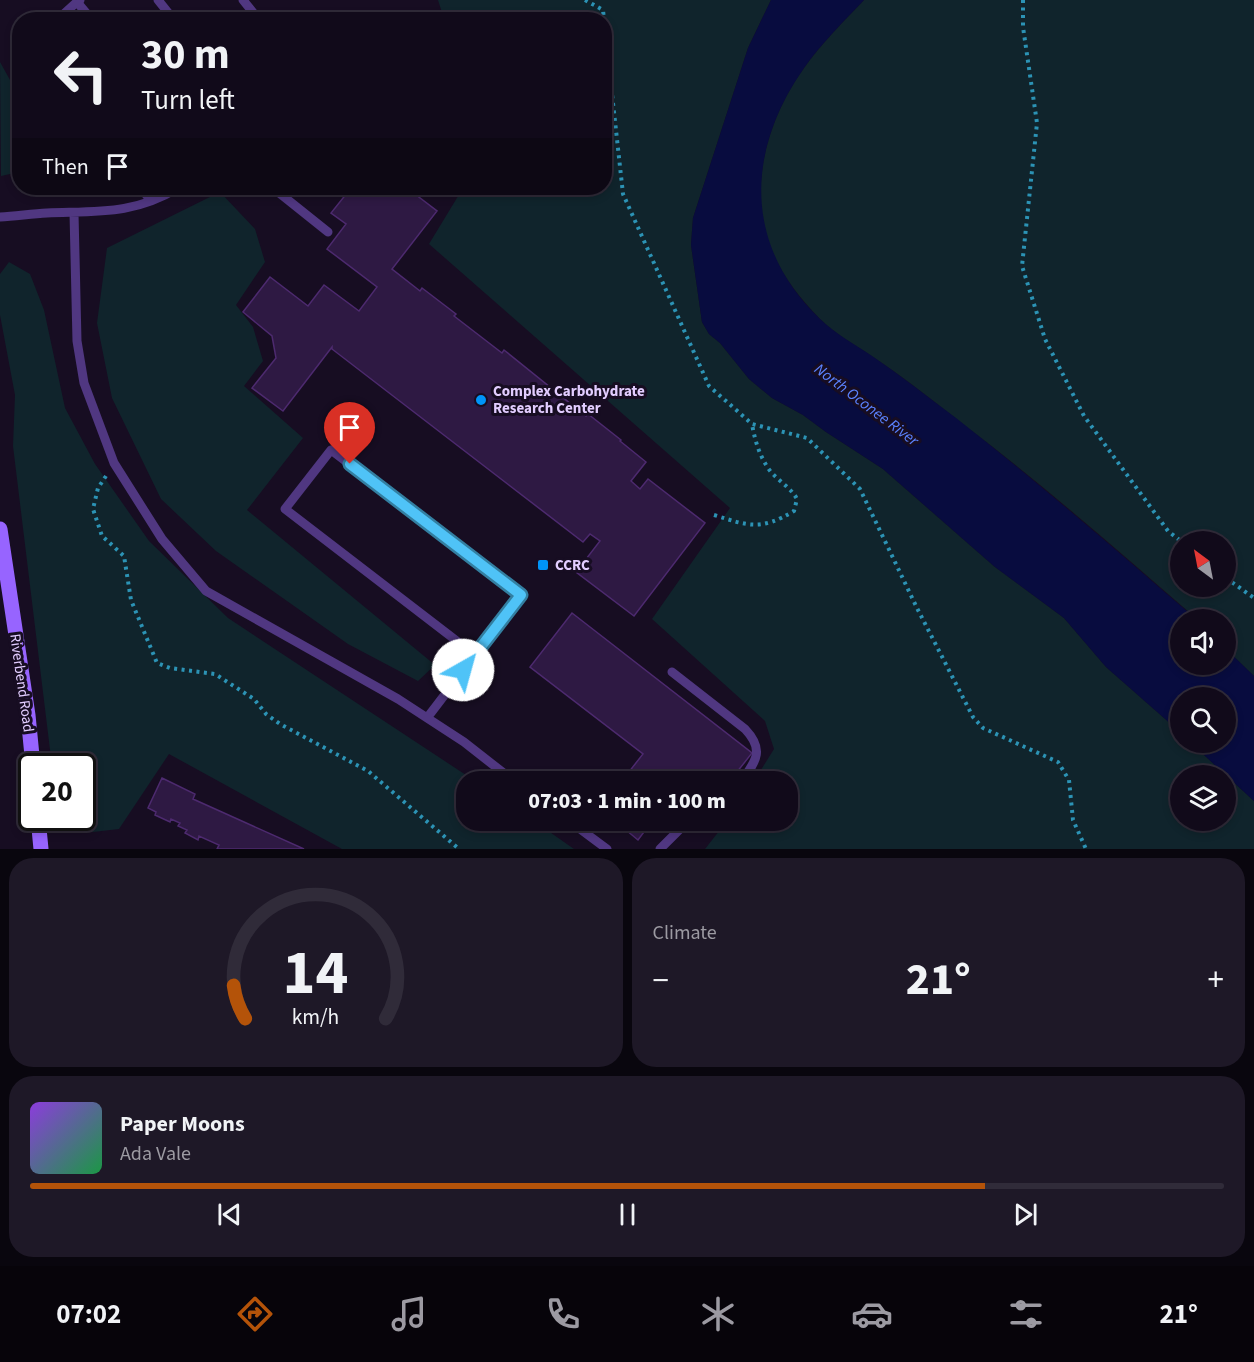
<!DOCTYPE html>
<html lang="en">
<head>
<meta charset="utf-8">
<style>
  body { margin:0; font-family:"Source Sans 3",sans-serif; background:#1e1827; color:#f1f3f6; height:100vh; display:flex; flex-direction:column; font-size:22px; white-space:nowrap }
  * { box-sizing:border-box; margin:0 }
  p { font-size:20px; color:#9c9aa2 }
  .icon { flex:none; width:33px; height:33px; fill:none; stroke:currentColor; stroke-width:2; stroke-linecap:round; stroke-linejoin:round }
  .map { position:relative; height:849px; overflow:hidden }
  .side { display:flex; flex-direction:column; gap:9px; padding:9px; background:#09060e; flex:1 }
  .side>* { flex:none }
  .banner { position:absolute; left:12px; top:12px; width:600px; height:183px; border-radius:24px; box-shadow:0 3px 9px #0003,0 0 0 2px #302b39; background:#110a1a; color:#f1f3f6; overflow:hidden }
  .needle { width:39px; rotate:328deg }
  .fabs { position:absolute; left:1170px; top:531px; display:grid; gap:12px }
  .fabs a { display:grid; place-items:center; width:66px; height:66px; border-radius:50%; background:#110a1a; box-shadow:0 3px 9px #0003,0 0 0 2px #302b39; font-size:30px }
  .speed { position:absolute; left:18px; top:753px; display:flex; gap:12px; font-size:30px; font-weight:700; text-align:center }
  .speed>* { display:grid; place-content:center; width:78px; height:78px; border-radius:50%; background:#110a1a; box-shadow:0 3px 9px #0003,0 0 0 2px #302b39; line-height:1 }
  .speed .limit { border:3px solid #111; border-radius:9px; background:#fff; color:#111 }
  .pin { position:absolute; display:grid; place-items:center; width:51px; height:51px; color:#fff; margin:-62px -26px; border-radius:50% 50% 50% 0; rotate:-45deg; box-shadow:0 0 6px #0007 }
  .pin .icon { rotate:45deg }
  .me { position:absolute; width:66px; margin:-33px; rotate:38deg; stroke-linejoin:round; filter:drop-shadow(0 0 4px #0008) }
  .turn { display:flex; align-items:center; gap:21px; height:126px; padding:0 30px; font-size:27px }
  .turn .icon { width:78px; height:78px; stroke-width:2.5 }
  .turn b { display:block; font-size:42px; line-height:51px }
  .then { display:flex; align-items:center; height:57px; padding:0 30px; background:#0003; gap:12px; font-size:22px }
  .big { font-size:45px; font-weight:800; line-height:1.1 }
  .side .tile { flex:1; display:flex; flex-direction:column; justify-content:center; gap:9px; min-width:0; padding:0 21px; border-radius:24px; background:#1e1827 }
  .side .dial { align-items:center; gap:0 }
  .dial svg { height:156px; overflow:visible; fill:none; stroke:#302b39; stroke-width:7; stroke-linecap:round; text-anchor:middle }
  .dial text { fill:#f1f3f6; stroke:none }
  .song { display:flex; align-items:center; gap:18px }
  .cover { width:72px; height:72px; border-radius:9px; background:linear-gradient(135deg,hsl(270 70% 55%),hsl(140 70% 35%)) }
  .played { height:6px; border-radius:3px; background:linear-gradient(90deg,#b45309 80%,#302b39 80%) }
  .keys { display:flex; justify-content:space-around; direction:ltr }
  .heat { display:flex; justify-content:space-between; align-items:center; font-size:33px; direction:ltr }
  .side .tiles { flex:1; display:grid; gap:9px; grid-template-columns:1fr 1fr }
  .tile:last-child { grid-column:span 2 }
  .trip { position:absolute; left:456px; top:771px; width:342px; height:60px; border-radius:24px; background:#110a1a; box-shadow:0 3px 9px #0003,0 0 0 2px #302b39; font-weight:800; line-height:60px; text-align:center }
  .dock { display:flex; height:96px; justify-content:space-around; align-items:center; background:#07040a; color:#9c9aa2 }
  .dock .icon { width:42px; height:42px }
  .dock .active { color:#b45309 }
  .dock b { font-size:27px; color:#f1f3f6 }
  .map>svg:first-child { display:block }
  .green { fill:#10242c; fill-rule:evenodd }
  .water { fill:#080c3f }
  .building { fill:#2e1943; stroke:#4d2a6f; stroke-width:1.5 }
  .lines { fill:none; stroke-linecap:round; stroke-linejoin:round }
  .path { stroke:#2c93b5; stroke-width:4; stroke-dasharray:3 4.5; stroke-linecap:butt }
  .lane { stroke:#503781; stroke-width:9 }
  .secondary { stroke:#9764ff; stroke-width:15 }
  .route-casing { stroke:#337fa1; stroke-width:15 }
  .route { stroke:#4fc3f7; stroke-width:10 }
  .poi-dot { fill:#0094f8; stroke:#170d22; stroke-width:2 }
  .labels { text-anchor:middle; stroke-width:6; stroke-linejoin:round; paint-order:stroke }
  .poi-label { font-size:15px; font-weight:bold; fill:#e2cdff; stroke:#170d22; text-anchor:start }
  .street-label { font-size:15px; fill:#e2cdff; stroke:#170d22 }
  .water-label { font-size:16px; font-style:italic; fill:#5b82ff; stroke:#170d22 }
</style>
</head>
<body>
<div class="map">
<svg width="1254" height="849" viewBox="0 0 1254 849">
  <rect width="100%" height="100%" fill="#170d22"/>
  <path class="green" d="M438 0H771L748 48 693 218 691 245 702 322 709 334 720 343 749 379 772 398 803 415 826 432 883 469 995 567 1064 618 1106 667 1180 732V742L1191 743 1254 801V849H705L727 821 788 820V782L754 781 774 749 765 721 652 619 730 508 429 244 463 188H604V20L444 19ZM1180 776H1226V820H1180Z
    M864 0H1254V676L1226 649V620L1197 619C1122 554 1047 488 968 428 936 403 904 377 870 355 852 343 834 333 819 318 798 296 779 272 769 243 748 185 769 116 804 68 821 44 843 22 864 0ZM1180 542H1226V586H1180Z
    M0 62 19 96V172L1 176Z
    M220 192 255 229 265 262 236 305 253 327 263 361 244 386 303 438 247 510 435 665 418 681 348 644 216 551 161 499 112 398 97 323 107 248Z
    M9 262 30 274 44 310 65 408 95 464 149 541 228 618 475 781 466 782V820L534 821 574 849H342L169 754 119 829 93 832 64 824 62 818H82V766H52L13 446 15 395 0 315V274Z"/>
  <path class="water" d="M771 0H864C843 22 821 44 804 68 745 152 744 246 820 319 836 334 854 344 872 356 900 375 928 397 956 418 1038 482 1117 551 1196 619L1180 620V664H1226V649L1254 676V801L1191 743 1226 742V698H1180V732L1106 667 1064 618 995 567 883 469 826 432 803 415 772 398 749 379 720 343 709 334 702 322 691 245 693 218 748 48Z"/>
  <path class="building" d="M351 188H407L437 211 392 269 420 291 422 288 456 314 454 316 502 353 504 350 586 416 588 414 621 440 620 441 646 462 631 481 640 489 648 479 705 523 634 616 576 572 600 541 590 534 583 542 332 349V347L283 411 252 388 276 358 272 336 243 312 270 277 308 306 324 285 359 311 377 287 327 249 346 224 331 213Z
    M572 613 752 753 729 782H621L643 754 530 667Z
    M162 778 195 794 193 799 304 849H217L219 845 199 836 198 840 185 833 187 830 178 826 180 823 171 819 170 822 155 815 156 812 148 808Z
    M614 820H653L638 840Z"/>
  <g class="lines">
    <path class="path" d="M585 0 603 10 604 20
      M1023 0V27L1037 123 1022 266 1045 339 1084 416 1168 531 1182 542
      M604 21 623 194 709 386 752 424 807 438 860 489 917 608 973 717 983 728 1058 762 1069 780 1073 820 1086 849
      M106 476 98 488 93 509 102 536 124 556 131 600 157 663 170 668 215 674 254 699 266 714 280 724 368 771 459 849
      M714 515C749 526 760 531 794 511L797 499C791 488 780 482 771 472 760 458 755 441 752 424
      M1226 578 1254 598"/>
    <path class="lane" d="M80 0 77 2 92 20
      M158 0 174 20
      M243 0 259 20
      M57 20 77 2
      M141 188 151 201
      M273 188 328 232
      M74 213 77 341 84 383 114 463 162 539 206 591 398 699 464 742 515 782
      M0 217C16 216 31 214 47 213 97 211 133 215 178 188
      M672 672 745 729C765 750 756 761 741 782
      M427 718 521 595 331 450 285 509 475 655
      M568 820 607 849
      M660 849 680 829 697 820"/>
    <path class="secondary" d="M0 529 28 715 33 766
      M38 818 41 849"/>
  </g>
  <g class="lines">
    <defs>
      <path id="route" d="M350 464 521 595 463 670"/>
    </defs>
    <use href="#route" class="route-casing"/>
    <use href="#route" class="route"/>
  </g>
  <g class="poi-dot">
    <circle cx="481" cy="400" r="6"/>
    <rect x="537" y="559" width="12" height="12" rx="3"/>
  </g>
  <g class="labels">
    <g class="poi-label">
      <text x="493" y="396">Complex Carbohydrate<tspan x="493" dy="17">Research Center</tspan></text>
      <text x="555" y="570">CCRC</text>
    </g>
    <g class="street-label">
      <text transform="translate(22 683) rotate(82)" y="5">Riverbend Road</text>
    </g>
    <g class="water-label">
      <text transform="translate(867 404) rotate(37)" y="6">North Oconee River</text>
    </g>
  </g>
</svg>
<div class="fabs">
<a><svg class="needle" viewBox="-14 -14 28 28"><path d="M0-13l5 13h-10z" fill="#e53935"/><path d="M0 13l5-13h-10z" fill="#9c9aa2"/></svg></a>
<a><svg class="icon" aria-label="sound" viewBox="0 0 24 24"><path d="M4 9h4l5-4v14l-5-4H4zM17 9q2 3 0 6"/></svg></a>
<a><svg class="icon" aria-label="search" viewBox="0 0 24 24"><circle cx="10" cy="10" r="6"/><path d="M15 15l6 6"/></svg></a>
<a><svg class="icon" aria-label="layers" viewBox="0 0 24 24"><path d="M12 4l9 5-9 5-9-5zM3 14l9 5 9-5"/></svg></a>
</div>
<div class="speed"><div class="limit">20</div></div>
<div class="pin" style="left:350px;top:464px;background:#d93025"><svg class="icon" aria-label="arrive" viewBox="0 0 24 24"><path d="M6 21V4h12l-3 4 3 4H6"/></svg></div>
<svg class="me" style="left:463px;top:670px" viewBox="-20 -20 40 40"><circle r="19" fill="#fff"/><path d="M0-13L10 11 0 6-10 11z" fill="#4fc3f7"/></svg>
<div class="trip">07:03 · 1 min · 100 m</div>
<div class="banner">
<div class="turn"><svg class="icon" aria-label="left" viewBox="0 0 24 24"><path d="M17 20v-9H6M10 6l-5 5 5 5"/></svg><div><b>30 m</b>Turn left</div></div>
<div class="then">Then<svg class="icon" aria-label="arrive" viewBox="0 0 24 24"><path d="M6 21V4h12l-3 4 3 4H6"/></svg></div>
</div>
</div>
<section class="side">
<div class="tiles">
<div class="tile dial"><svg viewBox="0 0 100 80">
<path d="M14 69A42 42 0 1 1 86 69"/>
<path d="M14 69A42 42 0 0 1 8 52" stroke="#b45309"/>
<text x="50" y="56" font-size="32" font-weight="700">14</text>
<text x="50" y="72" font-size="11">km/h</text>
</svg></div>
<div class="tile"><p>Climate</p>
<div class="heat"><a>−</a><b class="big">21°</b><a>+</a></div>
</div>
<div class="tile">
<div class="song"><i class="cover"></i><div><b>Paper Moons</b><p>Ada Vale</p></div></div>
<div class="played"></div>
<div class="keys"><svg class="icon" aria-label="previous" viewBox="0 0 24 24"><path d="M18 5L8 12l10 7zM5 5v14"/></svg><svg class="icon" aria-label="pause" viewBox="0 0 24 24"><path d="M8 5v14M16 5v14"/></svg><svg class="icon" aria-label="next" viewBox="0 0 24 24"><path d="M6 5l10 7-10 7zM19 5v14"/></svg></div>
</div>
</div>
</section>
<nav class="dock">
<b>07:02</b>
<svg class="icon active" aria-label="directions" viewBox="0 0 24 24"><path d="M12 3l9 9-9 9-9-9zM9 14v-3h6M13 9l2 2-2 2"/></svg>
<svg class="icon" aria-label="music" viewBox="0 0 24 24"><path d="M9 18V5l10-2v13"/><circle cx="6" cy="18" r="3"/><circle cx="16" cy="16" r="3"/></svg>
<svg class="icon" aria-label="phone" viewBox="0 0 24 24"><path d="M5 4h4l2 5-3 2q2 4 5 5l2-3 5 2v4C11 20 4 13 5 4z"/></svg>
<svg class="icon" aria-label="climate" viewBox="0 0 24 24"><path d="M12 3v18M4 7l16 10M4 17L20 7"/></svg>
<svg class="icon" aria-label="car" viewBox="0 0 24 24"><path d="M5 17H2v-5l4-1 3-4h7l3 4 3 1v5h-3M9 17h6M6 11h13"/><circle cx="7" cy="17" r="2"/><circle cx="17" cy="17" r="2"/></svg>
<svg class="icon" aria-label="filters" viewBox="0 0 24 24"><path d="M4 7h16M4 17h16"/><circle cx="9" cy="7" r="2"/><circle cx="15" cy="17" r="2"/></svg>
<b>21°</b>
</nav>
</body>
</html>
